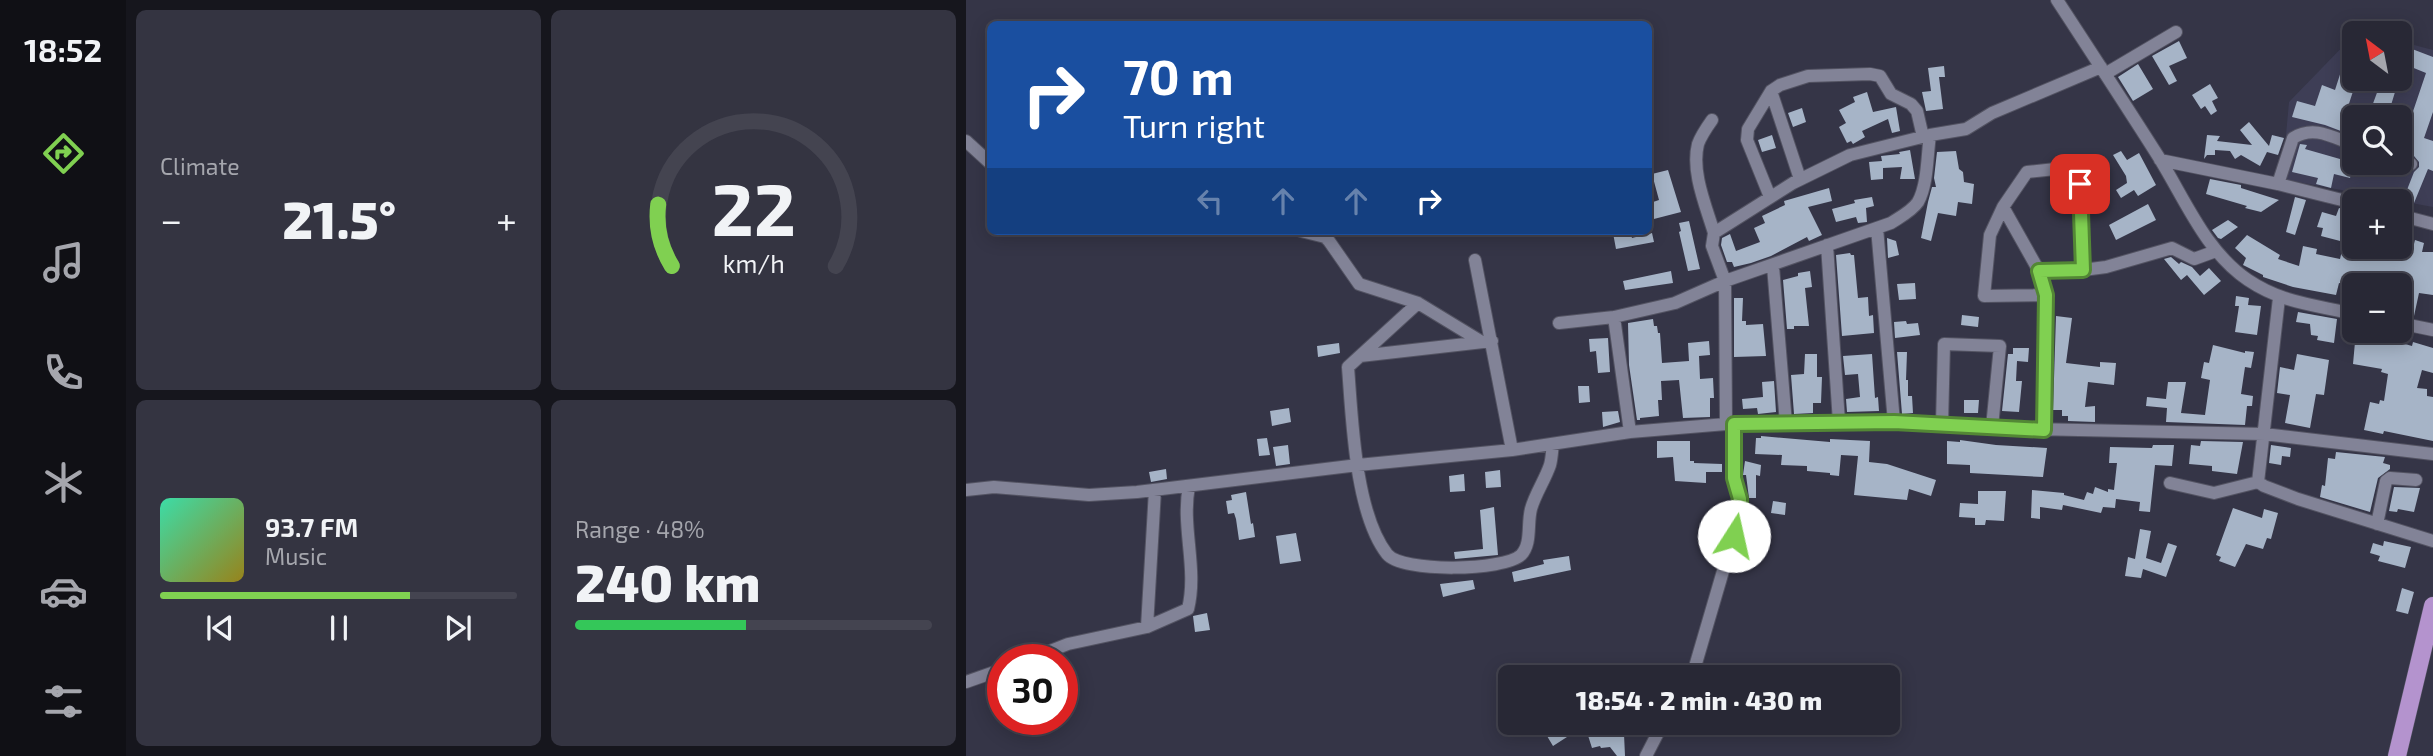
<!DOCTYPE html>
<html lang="en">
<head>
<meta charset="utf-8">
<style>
  body { margin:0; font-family:"Exo 2",sans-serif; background:#343441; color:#f1f3f6; height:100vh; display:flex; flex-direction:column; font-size:26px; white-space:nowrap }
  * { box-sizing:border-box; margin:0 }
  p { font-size:23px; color:#a5a6ad }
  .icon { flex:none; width:38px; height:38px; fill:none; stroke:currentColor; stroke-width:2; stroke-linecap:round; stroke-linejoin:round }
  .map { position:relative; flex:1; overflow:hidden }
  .details { display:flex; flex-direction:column; gap:10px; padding:10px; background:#16161d; width:840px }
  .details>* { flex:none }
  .top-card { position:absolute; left:21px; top:21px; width:665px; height:214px; border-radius:10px; box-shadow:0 4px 18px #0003,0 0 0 2px #444450; background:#1a4fa0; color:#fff; overflow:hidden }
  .needle { width:46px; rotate:328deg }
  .tools { position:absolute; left:1376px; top:21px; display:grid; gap:14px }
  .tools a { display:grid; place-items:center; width:70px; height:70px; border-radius:10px; background:#282835; box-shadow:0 4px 18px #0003,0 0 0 2px #444450; font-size:35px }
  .speed { position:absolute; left:21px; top:644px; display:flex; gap:14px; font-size:35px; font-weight:700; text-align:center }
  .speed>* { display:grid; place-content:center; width:91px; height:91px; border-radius:50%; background:#282835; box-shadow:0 4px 18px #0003,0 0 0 2px #444450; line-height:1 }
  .speed .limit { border:10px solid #d22; background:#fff; color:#111 }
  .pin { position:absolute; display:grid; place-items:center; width:60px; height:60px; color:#fff; margin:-30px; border-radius:14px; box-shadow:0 4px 10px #0006 }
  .me { position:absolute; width:77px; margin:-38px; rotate:10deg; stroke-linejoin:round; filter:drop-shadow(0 0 5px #0008) }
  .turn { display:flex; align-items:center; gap:24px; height:147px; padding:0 21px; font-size:32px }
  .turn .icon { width:91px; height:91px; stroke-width:2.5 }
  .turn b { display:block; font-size:49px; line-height:60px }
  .lanes { display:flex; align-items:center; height:66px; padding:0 21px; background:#0003; justify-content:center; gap:35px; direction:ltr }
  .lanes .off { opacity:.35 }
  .big { font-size:52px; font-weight:800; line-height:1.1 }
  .details .tile { flex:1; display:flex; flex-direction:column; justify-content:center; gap:10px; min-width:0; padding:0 24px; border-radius:10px; background:#343441 }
  .details .dial { align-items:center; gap:0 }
  .dial svg { height:182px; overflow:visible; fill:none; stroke:#444450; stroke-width:7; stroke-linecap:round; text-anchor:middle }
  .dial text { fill:#f1f3f6; stroke:none }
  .song { display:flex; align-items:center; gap:21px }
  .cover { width:84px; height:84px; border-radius:10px; background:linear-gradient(135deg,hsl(160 70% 55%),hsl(50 70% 35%)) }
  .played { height:7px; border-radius:4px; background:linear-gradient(90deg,#80d051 70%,#444450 70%) }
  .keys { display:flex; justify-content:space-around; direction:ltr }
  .heat { display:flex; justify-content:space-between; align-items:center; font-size:38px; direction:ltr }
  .charge { height:10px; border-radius:5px; background:linear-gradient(90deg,#34c759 48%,#444450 0) }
  .details .tiles { flex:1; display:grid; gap:10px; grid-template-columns:repeat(2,1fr) }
  .trip { position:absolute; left:532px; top:665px; width:402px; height:70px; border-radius:10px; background:#282835; box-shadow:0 4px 18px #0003,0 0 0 2px #444450; font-weight:800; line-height:70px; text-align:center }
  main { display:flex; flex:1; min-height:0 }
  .tabs { display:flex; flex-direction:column; width:126px; justify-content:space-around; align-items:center; background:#101015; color:#a5a6ad }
  .tabs .icon { width:49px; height:49px }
  .tabs .on { color:#80d051 }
  .tabs b { font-size:32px; color:#f1f3f6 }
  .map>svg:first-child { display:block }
  .built { fill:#3e3e56; fill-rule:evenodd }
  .building { fill:#a6b4c7 }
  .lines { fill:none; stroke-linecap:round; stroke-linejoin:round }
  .minor-casing { stroke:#535362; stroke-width:14 }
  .major-casing { stroke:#535362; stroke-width:19 }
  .minor { stroke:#828397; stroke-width:12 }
  .major { stroke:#b493ce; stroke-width:18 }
  .route-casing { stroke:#538735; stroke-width:18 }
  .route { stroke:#80d051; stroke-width:12 }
</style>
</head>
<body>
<main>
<nav class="tabs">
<b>18:52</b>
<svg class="icon on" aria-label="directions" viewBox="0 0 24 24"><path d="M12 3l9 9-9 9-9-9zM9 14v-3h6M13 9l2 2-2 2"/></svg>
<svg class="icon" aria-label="music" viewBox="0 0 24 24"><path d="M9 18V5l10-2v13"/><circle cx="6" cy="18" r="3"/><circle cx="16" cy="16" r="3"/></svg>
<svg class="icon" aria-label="phone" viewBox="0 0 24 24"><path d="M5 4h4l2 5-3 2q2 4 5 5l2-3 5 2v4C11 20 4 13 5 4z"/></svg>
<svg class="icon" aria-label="climate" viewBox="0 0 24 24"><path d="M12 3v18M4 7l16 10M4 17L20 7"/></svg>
<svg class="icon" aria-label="car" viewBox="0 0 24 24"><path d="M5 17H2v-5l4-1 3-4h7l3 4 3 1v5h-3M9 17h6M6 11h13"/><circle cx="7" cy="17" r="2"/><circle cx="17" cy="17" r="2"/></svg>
<svg class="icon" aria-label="filters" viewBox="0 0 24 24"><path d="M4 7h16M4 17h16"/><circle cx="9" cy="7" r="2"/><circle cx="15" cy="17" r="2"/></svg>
</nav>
<section class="details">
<div class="tiles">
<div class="tile"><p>Climate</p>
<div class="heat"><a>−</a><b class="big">21.5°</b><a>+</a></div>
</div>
<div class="tile dial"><svg viewBox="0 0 100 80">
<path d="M14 69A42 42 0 1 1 86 69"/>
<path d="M14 69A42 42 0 0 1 8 42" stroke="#80d051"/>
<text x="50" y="56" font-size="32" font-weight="700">22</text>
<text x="50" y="72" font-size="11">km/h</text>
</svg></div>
<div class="tile">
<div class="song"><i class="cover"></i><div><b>93.7 FM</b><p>Music</p></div></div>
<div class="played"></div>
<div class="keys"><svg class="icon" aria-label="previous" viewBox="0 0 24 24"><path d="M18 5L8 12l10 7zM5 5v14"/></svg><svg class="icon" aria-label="pause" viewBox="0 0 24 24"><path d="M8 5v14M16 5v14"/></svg><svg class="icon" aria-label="next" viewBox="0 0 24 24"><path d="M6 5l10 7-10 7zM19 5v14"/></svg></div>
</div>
<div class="tile"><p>Range · 48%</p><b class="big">240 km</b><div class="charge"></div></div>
</div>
</section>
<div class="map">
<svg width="1467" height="756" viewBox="0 0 1467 756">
  <rect width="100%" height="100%" fill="#353547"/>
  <path class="built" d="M1388 35V79H1433V41L1467 50V207L1316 179 1323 102ZM1388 117H1433V163H1388Z"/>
  <path class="building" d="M1386 37 1388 38V79H1391L1378 119 1388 122V136L1359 125 1326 117 1331 101 1349 106 1356 85 1369 90Z
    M1213 41 1221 58 1203 66 1211 81 1203 85 1186 56Z
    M1433 44 1467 57V112L1458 138 1467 141V171L1462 169 1448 203 1437 200 1448 172 1453 167V162L1448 156 1433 151V137L1438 138 1460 73 1433 62Z
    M1172 64 1187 89 1167 101 1152 77Z
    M978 66 979 77H973L977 109 960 111 956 92 965 91 962 68Z
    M1416 79H1433L1422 115 1405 109Z
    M1244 84 1252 98 1246 101 1251 111 1245 115 1239 106 1235 109 1226 95Z
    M901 92 907 112 930 107 934 131 926 133 922 119 896 131 899 137 887 144 885 141 881 143 873 127 880 123 873 110 889 102 887 97Z
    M836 108 840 122 827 127 822 113Z
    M1283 122 1303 146 1306 135 1318 138 1312 155 1301 152 1294 166 1275 155 1269 159 1264 151 1249 150V155H1241L1238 159 1241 135 1254 136 1251 141 1286 145 1274 130Z
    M806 135 810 148 796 152 792 140Z
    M1334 144 1341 145 1339 149 1388 163 1384 178 1368 174 1365 188 1350 184 1352 178 1326 172Z
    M944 150 949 179H934L936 167 917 168V179L905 180 903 162 916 161 915 156 934 154 933 152Z
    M990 151 993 169 997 172 998 182 1008 184 1006 204 992 202 990 216 972 213 965 241 955 238 962 202 966 187H970L968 178 971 152Z
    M1155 151 1161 160 1173 153 1190 185 1172 196 1168 190 1155 198 1150 190 1161 183 1160 176 1147 155Z
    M702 170 715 212 684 220 682 208 688 206 687 202 693 200 686 174Z
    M1244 179 1275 185V188L1313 200 1295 212 1279 208 1281 206 1240 194Z
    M863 188 866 201 842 207 856 235 843 241 841 237 805 256 785 263 768 267 766 262H761L755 245 756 238 764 234 770 251 794 242 788 228 799 223 796 216 819 205 818 201Z
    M906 197 908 206 900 208 901 222 892 223 890 217 870 222 866 209 889 203 888 200Z
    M1329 197 1340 200 1329 235 1320 232Z
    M1182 204 1190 220 1150 240 1143 225Z
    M1373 208 1384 211 1382 219 1388 220V247H1433V241L1448 244 1449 240 1458 243 1456 252H1467V295L1453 293 1448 316 1433 313V285H1383L1373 283 1370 295 1327 287 1297 277V275L1277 265 1280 258 1269 248 1281 235 1314 255 1312 259 1333 266 1337 246 1351 249 1350 254 1374 259 1378 242 1355 236 1357 228 1351 227 1356 212 1370 216Z
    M1262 220 1272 227 1255 239 1252 238 1246 230Z
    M723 221 734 269 722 271 713 232 715 231 713 223Z
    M664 231 666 238 686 233 688 242 650 249 647 233Z
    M921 238 930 241 933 255 922 258Z
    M884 253 885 255H888L892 298 902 297 903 316 907 315 908 333 876 336 870 255Z
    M1205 257 1213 264 1215 262 1226 267 1234 276 1243 268 1255 281 1238 295 1221 275 1215 280 1198 259Z
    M705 271 707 283 659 290 657 281Z
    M844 271 846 287 839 288 843 326H828V329H821L817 280 832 276V273Z
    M949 283 950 299 933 300 931 284Z
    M1270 296 1283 298 1282 305 1295 306 1291 335 1269 332 1273 306H1269Z
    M768 298H777L776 321H780V325L797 324 800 356 768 357Z
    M1332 312 1371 319 1368 343 1351 340 1352 336 1345 335 1344 324 1330 322Z
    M996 315 1013 317 1012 327 995 325Z
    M1090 316 1106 318 1100 363 1134 367V362L1150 363 1148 385 1122 382 1119 407 1129 406V422L1102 421V416H1096V410H1087Z
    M687 319 688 326H691L692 333H694L696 363 723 361 722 343 743 341 744 355 733 356 734 379 747 378 748 398H744V417L717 418 713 380 695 381 696 400H692L693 416 674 418V420H671L663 365 662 323Z
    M940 321 941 324 952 323 954 335 929 338 928 322Z
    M1398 337 1418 341V338L1446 346 1447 342 1467 348V373L1456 370 1451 388 1461 389V396L1467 397V441L1418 431 1417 434 1398 430 1404 402 1413 404 1414 400 1418 401 1422 374 1415 372 1416 369 1387 364 1389 342 1396 344Z
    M642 338 644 372 632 373 630 351 624 352 623 339Z
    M373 343 374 353 352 357 351 346Z
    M1247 345 1279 353V351L1288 352 1285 368 1279 367 1275 394 1287 396 1286 406H1281L1279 425 1200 422 1201 408 1180 406 1181 397 1200 399 1202 382H1220L1215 413 1239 415 1244 380 1235 378 1238 362 1243 363Z
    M1047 348H1063L1062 362 1051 361 1050 381H1056L1053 412 1036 411 1042 354H1047Z
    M931 352H941L940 380H942V396H946L947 413 936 414Z
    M839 354H851V377H856L855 403H847V413L828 414 825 375 838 374Z
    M906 354 909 398 912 397 913 411 881 412 880 399 894 397 892 374 879 375 877 356Z
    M1331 354 1363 360 1358 395 1350 394 1344 428 1319 423 1324 395 1311 393 1314 367 1328 370Z
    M808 381 810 412 792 414 791 408 777 409 776 399 797 397 796 382Z
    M612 386H623L624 402 613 403Z
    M998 400H1013L1012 413H998Z
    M323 408 325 422 306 426 304 411Z
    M652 411 654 422 637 427 636 412Z
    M795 436 864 442V439L904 441 903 462 921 464 970 480 965 496 943 489 941 500 888 495 892 456 875 455 873 476 864 475V473L841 471V466L815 465 816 455 789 454 790 438H795Z
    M301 438 304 455 293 456 291 439Z
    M994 440 1030 445 1081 448 1077 477 1004 473V465L981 464V441L994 442Z
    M691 441H724V461H728V463L756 464V472H740V483L709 481 707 457 691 458Z
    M1235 441 1277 442 1271 474 1246 471V466L1223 464 1225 445 1234 446Z
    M322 445 324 464 310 466 307 447Z
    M1187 445H1208L1206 466 1189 465 1184 512 1173 511 1174 502 1150 499 1149 508 1137 507 1135 513 1097 505 1096 510 1074 507V519L1065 518 1066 490 1098 493V495L1118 500 1121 492 1127 494 1129 487 1142 492V489L1148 490 1151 463H1143L1144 447 1186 448Z
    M1305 445 1325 448 1324 457 1316 456 1315 465 1303 463Z
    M1370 452 1419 457 1417 463 1424 465V469L1412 478 1404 512 1354 497 1356 485 1359 486 1362 458 1369 459Z
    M779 461 795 465 794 476 790 475V498H783L780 475H777Z
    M200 469 201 479 185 482 183 472Z
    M534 470 535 487 520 488 519 472Z
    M498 474 499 491 484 492 483 476Z
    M1428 487 1454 488 1448 512 1432 509 1431 512 1423 511Z
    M1012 491H1040L1038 521 1020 520 1019 525H1009V518L993 517 994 503 1012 504Z
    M280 492 285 524 287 523 289 537 273 540 270 519 268 513 262 514 260 501 266 500 265 495Z
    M807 501 820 503 819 515 805 513Z
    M528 507 532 555 489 559 488 552 517 549 514 510Z
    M1267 508 1296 518 1298 509 1312 513 1305 539 1301 538 1297 549 1280 544 1269 567 1253 561 1255 557 1250 555Z
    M1174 529 1185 531 1180 558 1195 563 1202 543 1211 546 1200 577 1177 569 1175 578 1159 576 1162 557 1169 559Z
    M330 533 335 561 314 564 310 536Z
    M1418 541 1445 547 1439 568 1412 561 1414 556 1404 553 1407 543 1417 546Z
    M603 556 605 570 548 582 546 572 578 564 577 560Z
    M507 580 509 589 477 597 474 584Z
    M1436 588 1448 592 1442 614 1430 611Z
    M241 613 244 630 229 632 227 616Z
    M618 723H661L662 733 658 734 659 756H651L644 747 635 748 634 746 626 748Z
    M594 727 601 737 587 746 581 736Z"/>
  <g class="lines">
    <defs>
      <path id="minor" d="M1091 0C1125 52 1159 104 1192 156 1219 199 1239 251 1282 280 1316 303 1349 305 1388 314
        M1139 74 1210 32
        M805 91 834 179
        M746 120C741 127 735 136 732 144 725 172 740 206 748 233
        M0 141 24 163
        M1194 160 1312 184 1388 203
        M1433 160 1445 164
        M1312 184 1327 138C1348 125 1366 137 1388 145
        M804 197 781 140 782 129 805 91 814 85 842 76 904 74 914 76 925 94 945 104 951 111 957 137
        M1037 207 1073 271 1080 295 1018 296 1024 235 1037 207 1061 172 1099 168 1114 185 1117 270 1140 267 1206 248 1228 259 1250 251
        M1433 215 1467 224
        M911 228 928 422
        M335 231 359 237 363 241 393 284 452 303 516 342
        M861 245 873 422
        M509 260 546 450
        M807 266 820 424
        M1073 271 1117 270
        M1313 298 1292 482 1298 486 1332 499 1467 541
        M648 317 664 432
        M593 323 648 317 709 303 759 281 925 223C934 217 946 211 952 202 962 184 961 155 964 135
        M1433 323 1467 330
        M526 341 394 356 382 367C386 418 389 513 421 554 436 573 538 571 555 555 566 544 561 524 565 509 569 494 579 480 584 465 586 458 586 450 587 444
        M394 356 452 303
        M760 424 759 281 746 246 748 233 827 183 884 155 964 135 1000 129 1026 113 1135 67
        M976 424 978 344 1034 346 1026 427
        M1078 430 1080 295
        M1204 483 1248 493 1292 482
        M0 490 28 487 123 495 171 492 392 465 546 450 664 432 760 424 928 422 1067 429 1298 434 1467 454
        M1411 524 1420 481 1424 478 1450 480
        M181 627 189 490
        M61 660 102 644 181 627 222 609C232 568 215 527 223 486
        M726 677 774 513V499L768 478V424
        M0 682 37 669
        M680 756 697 723"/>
      <path id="major" d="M1431 756 1467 606"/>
    </defs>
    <use href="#minor" class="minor-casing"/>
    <use href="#major" class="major-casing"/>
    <use href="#minor" class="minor"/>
    <use href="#major" class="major"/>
  </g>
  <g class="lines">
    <defs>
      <path id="route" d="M768 536 774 513V499L768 478V424L928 422 1078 430 1080 295 1073 271 1117 270 1114 184"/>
    </defs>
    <use href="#route" class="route-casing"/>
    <use href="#route" class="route"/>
  </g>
</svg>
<div class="tools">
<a><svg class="needle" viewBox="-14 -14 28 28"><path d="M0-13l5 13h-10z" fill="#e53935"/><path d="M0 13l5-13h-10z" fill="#a5a6ad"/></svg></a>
<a><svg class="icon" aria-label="search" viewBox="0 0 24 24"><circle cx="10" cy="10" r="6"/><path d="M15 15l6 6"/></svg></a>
<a>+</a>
<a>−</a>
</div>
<div class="speed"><div class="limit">30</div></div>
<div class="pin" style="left:1114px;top:184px;background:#d93025"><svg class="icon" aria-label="arrive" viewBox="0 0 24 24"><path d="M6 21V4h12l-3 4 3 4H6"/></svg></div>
<svg class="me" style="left:768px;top:536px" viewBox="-20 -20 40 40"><circle r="19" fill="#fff"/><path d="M0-13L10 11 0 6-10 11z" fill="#80d051"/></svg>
<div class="trip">18:54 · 2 min · 430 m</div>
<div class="top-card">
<div class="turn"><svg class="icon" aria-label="right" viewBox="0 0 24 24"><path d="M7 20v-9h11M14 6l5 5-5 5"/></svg><div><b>70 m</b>Turn right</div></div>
<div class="lanes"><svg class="icon off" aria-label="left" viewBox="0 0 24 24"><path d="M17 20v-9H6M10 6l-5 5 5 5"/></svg><svg class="icon off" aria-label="ahead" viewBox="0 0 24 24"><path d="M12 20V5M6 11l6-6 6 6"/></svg><svg class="icon off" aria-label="ahead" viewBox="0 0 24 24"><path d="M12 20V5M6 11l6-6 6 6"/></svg><svg class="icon" aria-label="right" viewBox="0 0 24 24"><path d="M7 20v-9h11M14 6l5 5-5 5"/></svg></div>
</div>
</div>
</main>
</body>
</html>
